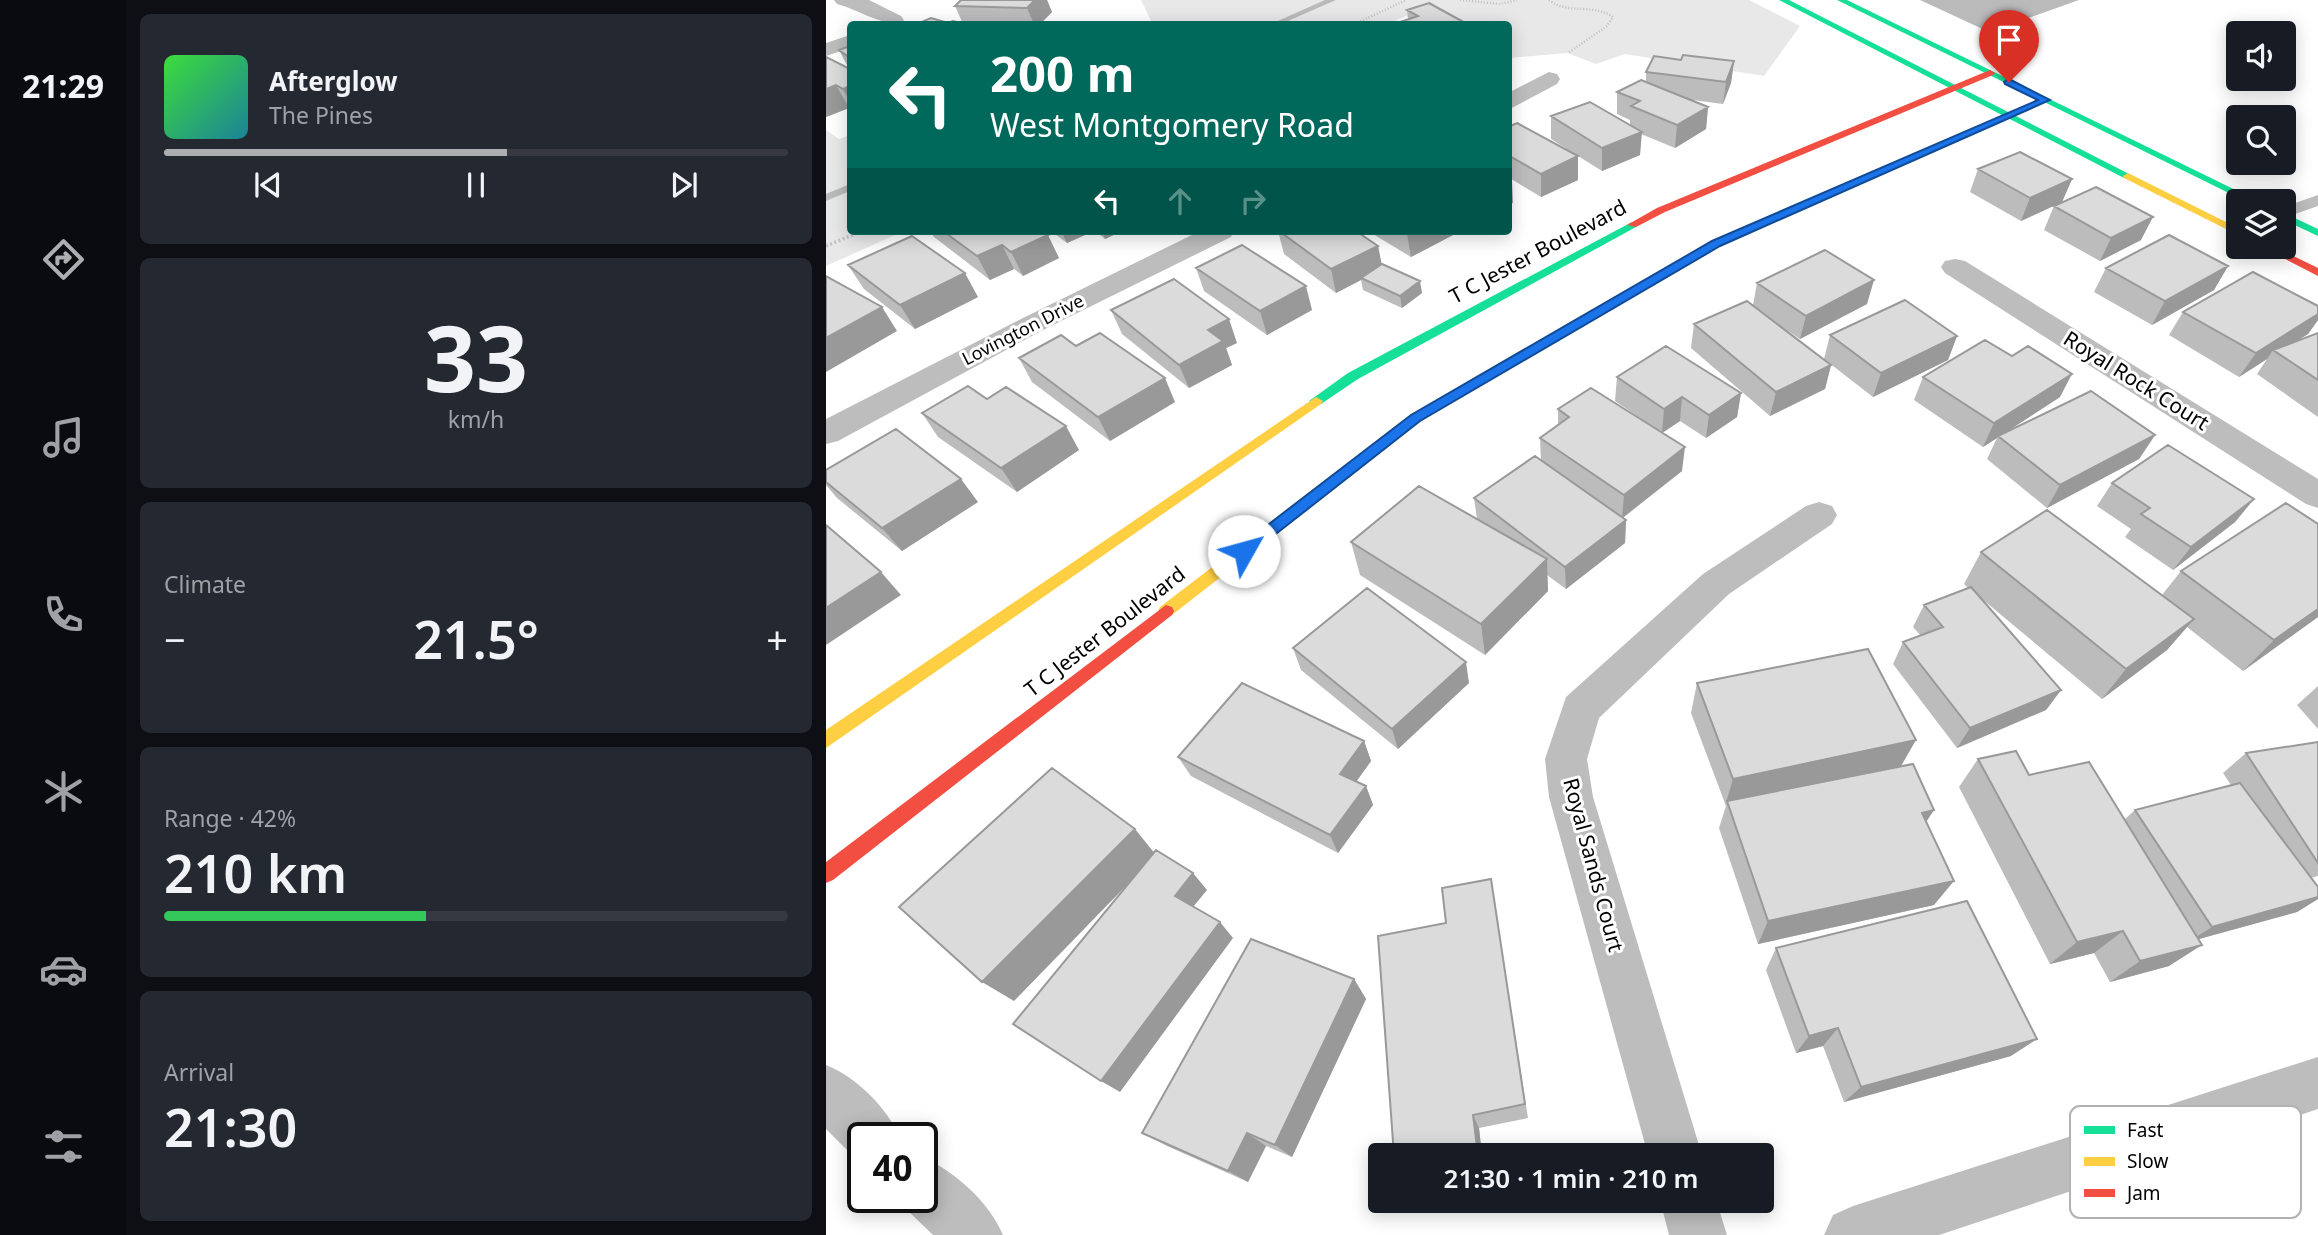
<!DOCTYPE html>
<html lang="en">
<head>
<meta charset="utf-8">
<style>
  body { margin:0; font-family:"Noto Sans",sans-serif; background:#242831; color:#f1f3f6; height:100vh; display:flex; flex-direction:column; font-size:26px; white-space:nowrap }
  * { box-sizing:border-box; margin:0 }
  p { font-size:23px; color:#9ea1a6 }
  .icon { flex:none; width:38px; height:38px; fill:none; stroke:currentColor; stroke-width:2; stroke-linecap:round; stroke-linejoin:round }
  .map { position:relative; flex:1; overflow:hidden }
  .drawer { display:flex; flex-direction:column; gap:14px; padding:14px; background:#0d0f14; width:700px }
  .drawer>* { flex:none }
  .hud { position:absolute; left:21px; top:21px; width:665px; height:214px; border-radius:7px; box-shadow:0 4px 18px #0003; background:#00695c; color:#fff; overflow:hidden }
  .fabs { position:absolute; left:1400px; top:21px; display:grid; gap:14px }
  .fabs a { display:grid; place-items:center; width:70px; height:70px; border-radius:7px; background:#171b24; box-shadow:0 4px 18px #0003; font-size:35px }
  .speed { position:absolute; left:21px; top:1122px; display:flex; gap:14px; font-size:35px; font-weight:700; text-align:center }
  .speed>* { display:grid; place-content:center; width:91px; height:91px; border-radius:50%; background:#171b24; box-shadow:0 4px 18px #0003; line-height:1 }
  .speed .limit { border:4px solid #111; border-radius:10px; background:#fff; color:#111 }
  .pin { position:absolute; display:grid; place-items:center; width:60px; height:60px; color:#fff; margin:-72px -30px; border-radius:50% 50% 50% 0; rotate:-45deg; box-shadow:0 0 7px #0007 }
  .pin .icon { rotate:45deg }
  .me { position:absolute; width:77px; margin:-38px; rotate:52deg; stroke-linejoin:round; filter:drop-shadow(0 0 5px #0008) }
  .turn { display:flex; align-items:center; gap:24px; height:147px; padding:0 28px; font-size:32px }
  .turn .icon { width:91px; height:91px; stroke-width:2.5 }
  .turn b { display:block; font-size:49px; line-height:60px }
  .lanes { display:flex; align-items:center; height:66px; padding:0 28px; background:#0003; justify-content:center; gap:35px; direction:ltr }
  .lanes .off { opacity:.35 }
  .big { font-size:52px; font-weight:600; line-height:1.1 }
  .drawer .card { flex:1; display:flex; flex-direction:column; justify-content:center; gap:10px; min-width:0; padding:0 24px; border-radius:10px; background:#242831 }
  .drawer .dial { align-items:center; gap:0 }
  .dial b { font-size:91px; line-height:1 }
  .song { display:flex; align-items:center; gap:21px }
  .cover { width:84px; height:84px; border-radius:10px; background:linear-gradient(135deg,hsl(120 70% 55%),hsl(190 70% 35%)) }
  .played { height:7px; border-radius:4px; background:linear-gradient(90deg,#adaeaf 55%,#363941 55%) }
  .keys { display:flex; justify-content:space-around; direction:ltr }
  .heat { display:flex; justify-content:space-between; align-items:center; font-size:38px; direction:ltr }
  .charge { height:10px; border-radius:5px; background:linear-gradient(90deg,#34c759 42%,#363941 0) }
  .trip { position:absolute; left:542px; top:1143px; width:406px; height:70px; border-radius:7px; background:#171b24; box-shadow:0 4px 18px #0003; font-weight:600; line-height:70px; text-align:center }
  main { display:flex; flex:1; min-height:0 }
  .tabs { display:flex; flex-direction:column; width:126px; justify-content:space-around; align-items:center; background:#090b0e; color:#9ea1a6 }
  .tabs .icon { width:49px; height:49px }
  .tabs .active { color:#adaeaf }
  .tabs b { font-size:32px; color:#f1f3f6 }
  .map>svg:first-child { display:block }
  .green { fill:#e8e8e8 }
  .water { fill:#bababa }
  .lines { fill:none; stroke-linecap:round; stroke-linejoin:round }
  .stream { fill:#bababa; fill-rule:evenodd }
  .path-far1 { stroke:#c2c2c2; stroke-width:2.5; stroke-dasharray:1 2; stroke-linecap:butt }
  .path { stroke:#c2c2c2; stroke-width:3.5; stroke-dasharray:2 2.5; stroke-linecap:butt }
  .lane { fill:#bdbdbd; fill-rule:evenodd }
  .street { fill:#bdbdbd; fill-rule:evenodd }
  .fast { fill:#16e098; fill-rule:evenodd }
  .slow { fill:#ffcf43; fill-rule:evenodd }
  .jam { fill:#f24e42; fill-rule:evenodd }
  .wall { fill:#bcbcbc }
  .shaded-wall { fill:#999 }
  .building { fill:#dbdbdb; stroke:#999; stroke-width:2 }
  .route { fill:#1a73e8; stroke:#114b97; stroke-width:2 }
  .labels { text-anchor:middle; stroke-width:6; stroke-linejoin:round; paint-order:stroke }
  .far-street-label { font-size:18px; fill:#000; stroke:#fff }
  .street-label { font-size:21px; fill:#000; stroke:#fff }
  .key { fill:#fff; stroke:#b2b2b2; stroke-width:2 }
  .key-label { font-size:19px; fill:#000 }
</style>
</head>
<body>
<main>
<nav class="tabs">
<b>21:29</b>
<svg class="icon active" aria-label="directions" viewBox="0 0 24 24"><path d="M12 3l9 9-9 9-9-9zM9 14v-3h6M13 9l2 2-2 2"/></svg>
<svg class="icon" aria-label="music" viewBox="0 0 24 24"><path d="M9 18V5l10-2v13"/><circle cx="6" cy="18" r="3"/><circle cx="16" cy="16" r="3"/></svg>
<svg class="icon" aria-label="phone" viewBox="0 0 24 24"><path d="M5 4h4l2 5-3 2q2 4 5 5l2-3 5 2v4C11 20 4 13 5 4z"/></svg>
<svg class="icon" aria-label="climate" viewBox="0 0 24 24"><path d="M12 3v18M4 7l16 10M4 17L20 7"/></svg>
<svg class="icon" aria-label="car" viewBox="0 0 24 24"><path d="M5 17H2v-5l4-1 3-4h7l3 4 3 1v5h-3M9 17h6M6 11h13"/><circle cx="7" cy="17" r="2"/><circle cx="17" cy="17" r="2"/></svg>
<svg class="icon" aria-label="filters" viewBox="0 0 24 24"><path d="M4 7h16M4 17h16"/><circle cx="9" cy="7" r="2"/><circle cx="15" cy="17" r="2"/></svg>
</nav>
<section class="drawer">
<div class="card">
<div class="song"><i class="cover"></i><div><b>Afterglow</b><p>The Pines</p></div></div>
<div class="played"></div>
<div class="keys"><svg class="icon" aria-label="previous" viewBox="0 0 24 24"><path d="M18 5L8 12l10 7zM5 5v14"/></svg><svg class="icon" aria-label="pause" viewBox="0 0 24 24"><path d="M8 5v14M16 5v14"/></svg><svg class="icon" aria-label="next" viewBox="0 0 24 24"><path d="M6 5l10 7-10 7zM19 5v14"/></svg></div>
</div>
<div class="card dial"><b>33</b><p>km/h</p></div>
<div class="card"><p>Climate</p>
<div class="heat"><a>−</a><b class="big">21.5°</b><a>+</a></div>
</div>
<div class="card"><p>Range · 42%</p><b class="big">210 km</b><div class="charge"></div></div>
<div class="card"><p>Arrival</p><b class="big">21:30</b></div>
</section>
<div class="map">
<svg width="1492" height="1235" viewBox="0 0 1492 1235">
  <rect width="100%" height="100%" fill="#fff"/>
  <path class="green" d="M315 0H923L974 26 938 76 799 54 770 64 741 53 683 58 682 24H621L580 16 561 24H323L326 23Z
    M0 130 13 139 24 135V231H78L0 266Z"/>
  <path class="water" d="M1094 0H1253L1163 32Z"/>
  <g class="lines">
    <path class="stream" d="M499 0H510L455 24H445Z
      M24 184V191L0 201V194Z"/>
    <path class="path-far1" d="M634 0 674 4 691 0
      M723 0C742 15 767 3 787 17L781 26 742 53
      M529 24 580 0"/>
    <path class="path" d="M0 246 36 231"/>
    <path class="lane" d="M1492 195V206L1458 218V207Z"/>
    <path class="street" d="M8 0H43L75 16 78 20 75 24C52 24 33 10 11 4Z
      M24 35V48L0 56V43Z
      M723 72 731 74 734 79 731 84 682 110V93Z
      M374 231H408L405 237 217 330 12 441 0 444V419L197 318Z
      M1129 259 1139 261 1492 479V508L1480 504 1119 273 1115 267 1119 261Z
      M993 502 1006 506 1011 515 1006 524 903 594 773 718 761 759 767 797 876 1155H822L723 797 719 759 740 697 877 574 980 506Z
      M1492 1057V1109L1113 1235H998L1007 1215 1027 1206Z
      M0 1065C30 1077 61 1107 74 1138H37V1161L28 1157 0 1129Z
      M96 1157C129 1171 163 1202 177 1235H107L76 1205 73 1197H96Z
      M834 1200H890L901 1235H843Z"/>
    <path class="fast" d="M953 0H963L1307 176 1298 178Z
      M1011 0H1021L1432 201H1419Z
      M1458 213 1492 229V236L1458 220Z
      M806 222 811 225 810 227 532 379 495 404 490 405 483 401 522 373Z"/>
    <path class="slow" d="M1302 173 1412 228V235L1298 178 1297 176Z
      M732 331 738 335 736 338 595 421 346 615H334L332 611 334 607 585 415Z
      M490 397 497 401 495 404 0 748V730Z"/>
    <path class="jam" d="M1164 70 1169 73 1167 75 839 212 810 227 801 225 831 208Z
      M1216 98 1224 100 894 245 736 338 732 339 726 335 886 241Z
      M1436 247H1449L1492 268V276Z
      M340 605 346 607 348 611 346 615 7 880 0 883V862Z"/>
  </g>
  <path class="wall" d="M221 0 226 12 214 24H91L122 23 137 24 129 6Z
    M581 10 641 24H574V22L582 19Z
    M24 46V109L23 108 0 117V57L22 67 13 50Z
    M855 60 908 61 905 83 897 104 867 100 882 107 880 129 849 148 815 134 814 155 776 171 725 139V116L804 125V120L791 114V92L820 82V72Z
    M682 127 752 156V180L715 197 682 177Z
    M1152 169 1246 179 1236 202 1195 221 1144 192Z
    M1228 206 1315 240 1274 261 1218 230Z
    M104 231H217L233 258 197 276 188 269 164 280 108 237Z
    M225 231H268L241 243Z
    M269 231H296L279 239Z
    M452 231H530L552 246 555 264 596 293 576 308 537 290 535 280 510 293 458 254Z
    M542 231H627V235L585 257Z
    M22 265 152 297 89 329 38 289Z
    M1402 266 1388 290 1326 325 1268 292 1280 268Z
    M370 268 486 310 441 335 378 291Z
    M931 283 1041 304 974 339 940 316 1005 365 999 389 944 416 865 348 868 324 927 305Z
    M1492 306V320L1482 334 1470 341 1492 333V417L1431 374 1441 359 1413 377 1343 335 1357 312Z
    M285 310 411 343 400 348 406 365 363 388 296 334Z
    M1004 335 1131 336 1122 360 1047 397 998 359Z
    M250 346 349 402 284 441 206 382 193 358Z
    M791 377 915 393 911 417 880 438 854 421 836 433 789 401Z
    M1097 377 1234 397 1182 431 1329 435 1313 459 1221 508 1161 459 1171 438 1157 447 1088 400Z
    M161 399 253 450 191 492 112 437 96 413Z
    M732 409 856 471 797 518 800 520 799 543 740 589 721 575 722 591 659 655 534 575 525 542 651 519 648 498 715 461 714 438 732 425Z
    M0 470 152 502 76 551 11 498 0 485Z
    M1286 483 1428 499 1409 522 1347 570 1299 537 1305 529 1271 506Z
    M1155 552 1336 595 1355 571 1492 617 1417 671 1361 627 1341 650 1276 699 1156 599 1235 690 1220 710 1131 748 1067 664 1077 642 1095 636 1087 627 1098 605 1142 588 1138 584Z
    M467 648 643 683 572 749 475 670Z
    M871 683 1074 767 1100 822 1108 905 932 944 893 828 900 806 865 713Z
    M1492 686V729L1471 705Z
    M538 741 545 761 530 782 540 786 547 805 512 853 365 776 352 757Z
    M1492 742V876L1485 878 1492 887V899L1471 912 1373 939 1343 966 1284 982 1268 953 1224 964 1133 787 1152 759 1203 775 1298 820 1309 810 1405 785 1397 773 1420 753Z
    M665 879 702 1118 653 1128 656 1155H568L620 923Z
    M950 948 1185 1056 1018 1102 997 1046 970 1053 940 970Z
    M528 979 540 999 466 1157 440 1146 422 1182 341 1146 316 1133Z"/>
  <path class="shaded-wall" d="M209 0H221L226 12 214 24H208L201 8Z
    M908 61 905 83 897 104 900 82Z
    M10 85 23 108 0 117V89Z
    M24 86V102L17 89Z
    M882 107 880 129 849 148 851 125Z
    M816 132 814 155 776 171V148Z
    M752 156V180L715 197V174Z
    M1246 179 1236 202 1195 221 1204 198Z
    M686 180 687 203 682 205V181Z
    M1327 217 1315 240 1274 261 1285 238Z
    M235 231H268L241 243Z
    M276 231H296L279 239Z
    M586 231H627V235L585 257 581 234Z
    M222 235 233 258 197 276 185 252Z
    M176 245 188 269 164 280 151 256Z
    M552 246 557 270 535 278V280L510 293 505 269Z
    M1402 266 1388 290 1326 325 1339 301Z
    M139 273 152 297 89 329 74 305Z
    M1048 280 1041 304 974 339 980 316Z
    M594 281 596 293 576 308 574 296Z
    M480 286 486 310 441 335 434 311Z
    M56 307 71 331 0 372V338Z
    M1492 314V320L1482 334 1452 353 1447 350 1441 359 1413 377 1430 353Z
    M403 319 411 343 400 348 406 365 363 388 353 365 382 330Z
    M1131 336 1122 360 1047 397 1055 373Z
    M1005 365 999 389 944 416 950 392Z
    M1246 374 1234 397 1174 436H1172L1171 438 1157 447 1168 423Z
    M339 378 349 402 284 441 272 417Z
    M915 393 911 417 880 438 883 415Z
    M856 397 854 421 836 433 838 409Z
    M240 426 253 450 191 492 175 468Z
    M1329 435 1313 459 1221 508 1234 485Z
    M859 447 856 471 796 518 798 495Z
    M135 479 152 502 76 551 56 528Z
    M1428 499 1409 522 1347 570 1365 547Z
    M800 520 799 543 740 589 739 567Z
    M721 559 722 591 659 655 655 624Z
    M55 572 75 595 0 645V608Z
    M1492 609V617L1417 671 1448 640Z
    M1368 619 1341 650 1276 699 1300 669Z
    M640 662 643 683 572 749 566 729Z
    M1235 690 1220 710 1131 748 1144 728Z
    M1090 740 1074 768 901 801 899 806 907 779Z
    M538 741 545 761 522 793 514 774Z
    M540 786 547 805 512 853 504 835Z
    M1108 810 1091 836 1096 813Z
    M309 829 330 855 188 1001 156 982Z
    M367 873 381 890 363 912 349 896Z
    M1128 881 1108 905 932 944 942 921Z
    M1492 897V899L1471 912 1362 942 1386 927Z
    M394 922 407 938 294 1092 275 1081Z
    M1297 931 1268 953 1224 964 1251 942Z
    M1376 945 1343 966 1284 982 1314 961Z
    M528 979 540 999 466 1157 449 1145Z
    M1012 1028 997 1046 970 1053 983 1036Z
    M1211 1039 1185 1056 1018 1102 1035 1087Z
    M647 1115 653 1128 656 1155H652Z
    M421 1133 440 1146 422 1182 402 1171Z"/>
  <path class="building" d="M135 0H209L201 8 129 6Z
    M603 3 641 24H577L574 22 592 16 581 10Z
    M105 18 122 23 127 21 139 24H91Z
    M24 46V58L13 50Z
    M857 55 908 61 900 82 820 72 828 56 855 60Z
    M0 57 24 69V86L17 89 10 85 0 89Z
    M815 80 882 107 851 125 805 106 814 101 791 92Z
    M764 102 816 132 776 148 725 116Z
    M691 123 752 156 715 174 682 155V127Z
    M1194 152 1246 179 1204 198 1152 169Z
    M1270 187 1327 217 1285 238 1228 206Z
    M117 231H217L222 235 185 252 176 245 151 256Z
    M453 231H530L552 246 505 269Z
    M1343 235 1402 266 1339 301 1280 268Z
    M86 236 139 273 74 305 22 265Z
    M416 245 480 286 434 311 370 268Z
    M999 250 1048 280 980 316 931 283Z
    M556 264 594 281 574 296 535 278Z
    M1427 272 1492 306V314L1430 353 1357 312Z
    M0 276 56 307 0 338Z
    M348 279 403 319 382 330 397 341 353 365 285 310Z
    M1079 300 1131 336 1055 373 1004 335Z
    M921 301 1005 365 950 392 868 324Z
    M274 333 339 378 272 417 193 358 235 335 250 346Z
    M1492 333V380L1447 350Z
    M1159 340 1186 356 1202 346 1246 374 1168 423 1097 377Z
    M840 346 915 393 883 415 856 397 838 409 791 377Z
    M142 386 161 399 180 387 240 426 175 468 96 413Z
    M765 388 859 447 798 495 714 438 743 417 732 409Z
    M1265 391 1329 435 1234 485 1172 436Z
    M70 429 135 479 56 528 0 482V470Z
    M1342 445 1428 499 1365 547 1315 514 1324 508 1286 483Z
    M709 456 800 520 739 567 648 498Z
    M593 486 721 559 655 624 525 542Z
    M1460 503 1492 524V609L1448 640 1355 571Z
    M1221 510 1368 619 1300 669 1155 552Z
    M0 525 55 572 0 608Z
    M1145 587 1235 690 1144 728 1077 642 1117 627 1098 605Z
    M541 588 640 662 566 729 467 648Z
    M1042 649 1090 740 907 779 871 683Z
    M416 683 538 741 514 774 540 786 504 835 352 757Z
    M1492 742V863L1420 753Z
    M1190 751 1203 775 1263 762 1376 945 1314 961 1297 931 1251 942 1152 759Z
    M1087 764 1108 810 1096 813 1128 881 942 921 901 801Z
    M226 768 309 829 156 982 73 907Z
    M1414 783 1492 887V897L1386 927 1309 810Z
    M330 850 367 873 349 896 394 922 275 1081 187 1024Z
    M665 879 699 1104 647 1115 652 1155H568L552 936 620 923 616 888Z
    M1141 901 1211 1039 1035 1087 1012 1028 983 1036 950 948Z
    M425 939 528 979 449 1145 421 1133 402 1171 316 1133Z"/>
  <path class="route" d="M1183 79 1224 100 894 246 594 421 423 555H413L411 551 413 547 585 415 886 241 1212 100 1179 84 1178 82Z"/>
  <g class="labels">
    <g class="far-street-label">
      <text transform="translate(197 330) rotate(-27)" y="6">Lovington Drive</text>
    </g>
    <g class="street-label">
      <text transform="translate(712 252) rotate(-28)" y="7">T C Jester Boulevard</text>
      <text transform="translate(1310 381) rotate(32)" y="7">Royal Rock Court</text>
      <text transform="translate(279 632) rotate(-38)" y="7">T C Jester Boulevard</text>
      <text transform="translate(767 865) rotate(75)" y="7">Royal Sands Court</text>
    </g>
  </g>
  <rect x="1244" y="1106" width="231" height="112" rx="10" class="key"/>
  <rect x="1258" y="1126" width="31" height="8" fill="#16e098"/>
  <rect x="1258" y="1157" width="31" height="9" fill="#ffcf43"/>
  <rect x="1258" y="1189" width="31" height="8" fill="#f24e42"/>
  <g class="key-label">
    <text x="1301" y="1137">Fast</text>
    <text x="1301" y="1168">Slow</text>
    <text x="1301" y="1200">Jam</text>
  </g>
</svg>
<div class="fabs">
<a><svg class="icon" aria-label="sound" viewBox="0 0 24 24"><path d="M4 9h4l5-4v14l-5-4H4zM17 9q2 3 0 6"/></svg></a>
<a><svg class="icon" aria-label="search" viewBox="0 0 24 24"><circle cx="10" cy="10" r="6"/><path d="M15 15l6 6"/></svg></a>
<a><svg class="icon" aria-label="layers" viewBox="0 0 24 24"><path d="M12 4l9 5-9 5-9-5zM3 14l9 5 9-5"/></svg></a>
</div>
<div class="speed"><div class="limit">40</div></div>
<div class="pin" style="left:1183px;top:82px;background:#d93025"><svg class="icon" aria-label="arrive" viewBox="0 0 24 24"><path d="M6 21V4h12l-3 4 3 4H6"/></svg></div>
<svg class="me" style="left:418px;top:551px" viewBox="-20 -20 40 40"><circle r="19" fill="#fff"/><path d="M0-13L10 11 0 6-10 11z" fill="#1a73e8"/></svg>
<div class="trip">21:30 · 1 min · 210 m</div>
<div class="hud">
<div class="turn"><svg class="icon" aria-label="left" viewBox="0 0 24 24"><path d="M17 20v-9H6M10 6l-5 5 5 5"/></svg><div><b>200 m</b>West Montgomery Road</div></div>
<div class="lanes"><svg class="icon" aria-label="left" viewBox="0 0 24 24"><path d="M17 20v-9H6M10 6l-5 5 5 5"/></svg><svg class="icon off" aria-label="ahead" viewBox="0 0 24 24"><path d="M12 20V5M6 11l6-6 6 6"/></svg><svg class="icon off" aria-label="right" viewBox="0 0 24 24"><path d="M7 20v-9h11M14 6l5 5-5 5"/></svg></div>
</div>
</div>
</main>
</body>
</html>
